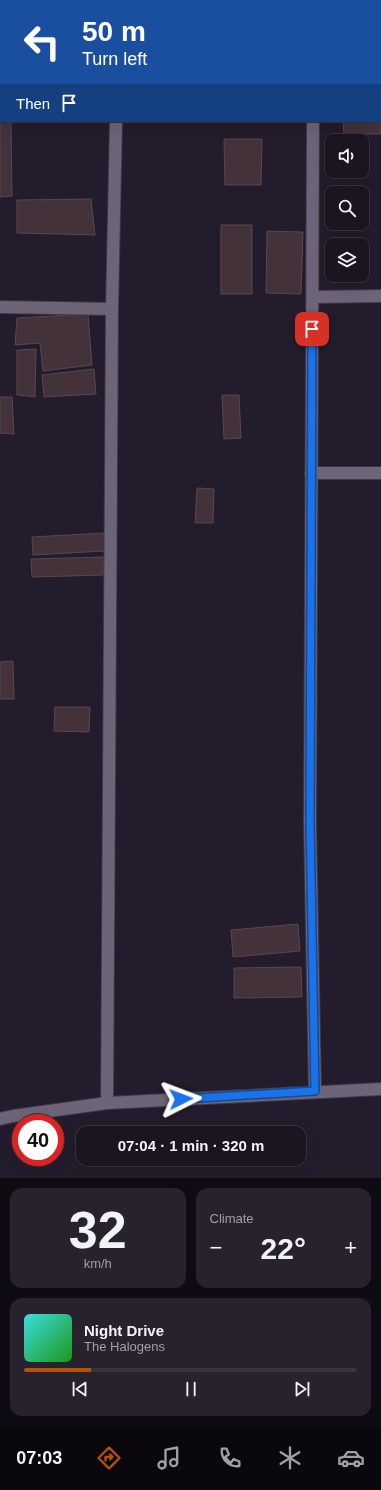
<!DOCTYPE html>
<html lang="en">
<head>
<meta charset="utf-8">
<style>
  body { margin:0; font-family:Arial,sans-serif; background:#27222e; color:#f1f3f6; height:100vh; display:flex; flex-direction:column; font-size:15px; white-space:nowrap }
  * { box-sizing:border-box; margin:0 }
  p { font-size:13px; color:#9f9fa5 }
  .icon { flex:none; width:22px; height:22px; fill:none; stroke:currentColor; stroke-width:2; stroke-linecap:round; stroke-linejoin:round }
  .map { position:relative; height:1178px; overflow:hidden }
  .drawer { display:flex; flex-direction:column; gap:10px; padding:10px; background:#0e0c12; flex:1 }
  .drawer>* { flex:none }
  .top-card { position:absolute; left:0px; top:0px; width:381px; height:122px; box-shadow:0 4px 16px #0002,0 0 0 1px #38343f; background:#1a4fa0; color:#fff; overflow:hidden }
  .fabs { position:absolute; left:325px; top:134px; display:grid; gap:8px }
  .fabs a { display:grid; place-items:center; width:44px; height:44px; border-radius:8px; background:#1a1521; box-shadow:0 4px 16px #0002,0 0 0 1px #38343f; font-size:20px }
  .speed { position:absolute; left:12px; top:1114px; display:flex; gap:8px; font-size:20px; font-weight:700; text-align:center }
  .speed>* { display:grid; place-content:center; width:52px; height:52px; border-radius:50%; background:#1a1521; box-shadow:0 4px 16px #0002,0 0 0 1px #38343f; line-height:1 }
  .speed .limit { border:6px solid #d22; background:#fff; color:#111 }
  .pin { position:absolute; display:grid; place-items:center; width:34px; height:34px; color:#fff; margin:-17px; border-radius:8px; box-shadow:0 2px 6px #0006 }
  .me { position:absolute; width:44px; margin:-22px; rotate:87deg; stroke-linejoin:round; filter:drop-shadow(0 0 3px #0008) }
  .turn { display:flex; align-items:center; gap:14px; height:84px; padding:0 16px; font-size:18px }
  .turn .icon { width:52px; height:52px; stroke-width:2.5 }
  .turn b { display:block; font-size:28px; line-height:34px }
  .then { display:flex; align-items:center; height:38px; padding:0 16px; background:#0003; gap:8px; font-size:15px }
  .big { font-size:30px; font-weight:700; line-height:1.1 }
  .drawer .widget { flex:1; display:flex; flex-direction:column; justify-content:center; gap:6px; min-width:0; padding:0 14px; border-radius:12px; background:#27222e }
  .drawer .dial { align-items:center; gap:0 }
  .dial b { font-size:52px; line-height:1 }
  .song { display:flex; align-items:center; gap:12px }
  .cover { width:48px; height:48px; border-radius:6px; background:linear-gradient(135deg,hsl(180 70% 55%),hsl(120 70% 35%)) }
  .played { height:4px; border-radius:2px; background:linear-gradient(90deg,#b45309 20%,#38343f 20%) }
  .keys { display:flex; justify-content:space-around; direction:ltr }
  .heat { display:flex; justify-content:space-between; align-items:center; font-size:22px; direction:ltr }
  .drawer .tiles { flex:1; display:grid; gap:10px; grid-template-columns:1fr 1fr }
  .widget:last-child { grid-column:span 2 }
  .trip { position:absolute; left:76px; top:1126px; width:230px; height:40px; border-radius:12px; background:#1a1521; box-shadow:0 4px 16px #0002,0 0 0 1px #38343f; font-weight:700; line-height:40px; text-align:center }
  .menu { display:flex; height:64px; justify-content:space-around; align-items:center; background:#0a080d; color:#9f9fa5 }
  .menu .icon { width:28px; height:28px }
  .menu .on { color:#b45309 }
  .menu b { font-size:18px; color:#f1f3f6 }
  .map>svg:first-child { display:block }
  .building { fill:#44323b; stroke:#594650 }
  .lines { fill:none; stroke-linecap:round; stroke-linejoin:round }
  .minor-casing { stroke:#3f3947; stroke-width:14 }
  .minor { stroke:#6d6577; stroke-width:12 }
  .route-casing { stroke:#114b97; stroke-width:10 }
  .route { stroke:#1a73e8; stroke-width:7 }
</style>
</head>
<body>
<div class="map">
<svg width="381" height="1178" viewBox="0 0 381 1178">
  <rect width="100%" height="100%" fill="#231c2c"/>
  <path class="building" d="M380 101 381 134H344L343 121H380Z
    M0 111 1 121H11L12 196 0 197Z
    M224 139H262L261 185H225Z
    M91 199 95 235 17 233V200Z
    M221 225H252V294H221Z
    M267 231 303 232 301 294 266 293Z
    M88 314 92 365 43 371 40 343 15 345 17 318Z
    M36 349 35 397 17 395V350Z
    M94 369 96 394 44 397 42 375Z
    M222 395H239L241 438 224 439Z
    M0 397H12L14 434 0 433Z
    M197 488 214 489 213 523H195Z
    M104 533 105 551 33 555 32 537Z
    M103 557V575L32 577 31 559Z
    M13 661 14 699H0V662Z
    M55 707H90L89 732 54 731Z
    M298 924 300 951 233 957 231 930Z
    M301 967 302 997 234 998V968Z"/>
  <g class="lines">
    <defs>
      <path id="minor" d="M117 1V0
        M314 1V0
        M0 105H1
        M313 121 310 823 315 1091
        M313 297 381 296
        M0 307 112 309
        M311 473H381
        M107 1103 112 309 116 121
        M0 1119 13 1116 107 1103 381 1089"/>
    </defs>
    <use href="#minor" class="minor-casing"/>
    <use href="#minor" class="minor"/>
  </g>
  <g class="lines">
    <defs>
      <path id="route" d="M181 1099 315 1091 310 823 312 329"/>
    </defs>
    <use href="#route" class="route-casing"/>
    <use href="#route" class="route"/>
  </g>
</svg>
<div class="fabs">
<a><svg class="icon" aria-label="sound" viewBox="0 0 24 24"><path d="M4 9h4l5-4v14l-5-4H4zM17 9q2 3 0 6"/></svg></a>
<a><svg class="icon" aria-label="search" viewBox="0 0 24 24"><circle cx="10" cy="10" r="6"/><path d="M15 15l6 6"/></svg></a>
<a><svg class="icon" aria-label="layers" viewBox="0 0 24 24"><path d="M12 4l9 5-9 5-9-5zM3 14l9 5 9-5"/></svg></a>
</div>
<div class="speed"><div class="limit">40</div></div>
<div class="pin" style="left:312px;top:329px;background:#d93025"><svg class="icon" aria-label="arrive" viewBox="0 0 24 24"><path d="M6 21V4h12l-3 4 3 4H6"/></svg></div>
<svg class="me" style="left:181px;top:1099px" viewBox="-20 -20 40 40"><path d="M0-17L14 15 0 8-14 15z" fill="#1a73e8" stroke="#fff" stroke-width="4"/></svg>
<div class="trip">07:04 · 1 min · 320 m</div>
<div class="top-card">
<div class="turn"><svg class="icon" aria-label="left" viewBox="0 0 24 24"><path d="M17 20v-9H6M10 6l-5 5 5 5"/></svg><div><b>50 m</b>Turn left</div></div>
<div class="then">Then<svg class="icon" aria-label="arrive" viewBox="0 0 24 24"><path d="M6 21V4h12l-3 4 3 4H6"/></svg></div>
</div>
</div>
<section class="drawer">
<div class="tiles">
<div class="widget dial"><b>32</b><p>km/h</p></div>
<div class="widget"><p>Climate</p>
<div class="heat"><a>−</a><b class="big">22°</b><a>+</a></div>
</div>
<div class="widget">
<div class="song"><i class="cover"></i><div><b>Night Drive</b><p>The Halogens</p></div></div>
<div class="played"></div>
<div class="keys"><svg class="icon" aria-label="previous" viewBox="0 0 24 24"><path d="M18 5L8 12l10 7zM5 5v14"/></svg><svg class="icon" aria-label="pause" viewBox="0 0 24 24"><path d="M8 5v14M16 5v14"/></svg><svg class="icon" aria-label="next" viewBox="0 0 24 24"><path d="M6 5l10 7-10 7zM19 5v14"/></svg></div>
</div>
</div>
</section>
<nav class="menu">
<b>07:03</b>
<svg class="icon on" aria-label="directions" viewBox="0 0 24 24"><path d="M12 3l9 9-9 9-9-9zM9 14v-3h6M13 9l2 2-2 2"/></svg>
<svg class="icon" aria-label="music" viewBox="0 0 24 24"><path d="M9 18V5l10-2v13"/><circle cx="6" cy="18" r="3"/><circle cx="16" cy="16" r="3"/></svg>
<svg class="icon" aria-label="phone" viewBox="0 0 24 24"><path d="M5 4h4l2 5-3 2q2 4 5 5l2-3 5 2v4C11 20 4 13 5 4z"/></svg>
<svg class="icon" aria-label="climate" viewBox="0 0 24 24"><path d="M12 3v18M4 7l16 10M4 17L20 7"/></svg>
<svg class="icon" aria-label="car" viewBox="0 0 24 24"><path d="M5 17H2v-5l4-1 3-4h7l3 4 3 1v5h-3M9 17h6M6 11h13"/><circle cx="7" cy="17" r="2"/><circle cx="17" cy="17" r="2"/></svg>
</nav>
</body>
</html>
